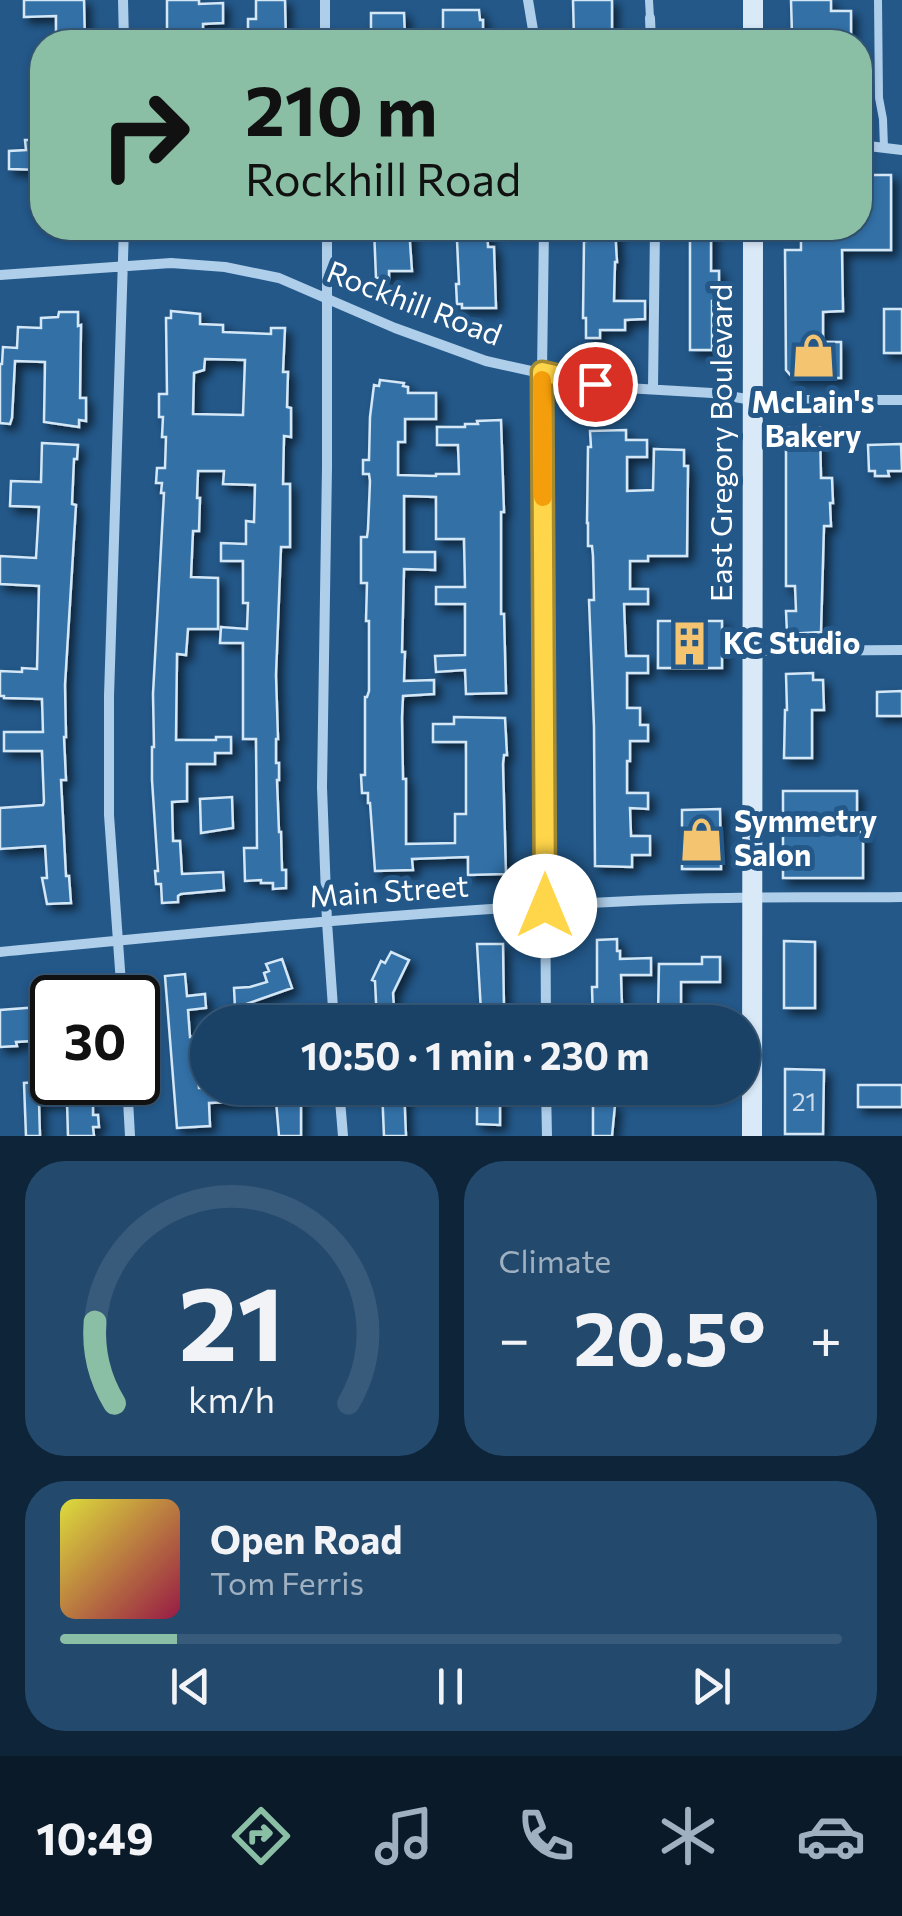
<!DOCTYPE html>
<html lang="en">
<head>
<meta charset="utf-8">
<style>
  body { margin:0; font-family:Commissioner,sans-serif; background:#23496d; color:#f1f3f6; height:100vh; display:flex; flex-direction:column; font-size:38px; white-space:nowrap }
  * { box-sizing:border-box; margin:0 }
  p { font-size:32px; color:#9fb0c0 }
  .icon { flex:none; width:55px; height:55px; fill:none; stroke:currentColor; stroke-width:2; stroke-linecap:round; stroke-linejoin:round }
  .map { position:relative; height:1136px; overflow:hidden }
  .sheet { display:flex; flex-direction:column; gap:25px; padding:25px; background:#0e2439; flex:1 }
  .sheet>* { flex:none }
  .banner { position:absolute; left:30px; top:30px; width:842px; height:210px; border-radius:40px; box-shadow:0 2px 8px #0004,0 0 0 2px #385b7b; background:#8abfa5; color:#111; overflow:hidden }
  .speed { position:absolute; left:30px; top:975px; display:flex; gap:20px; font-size:50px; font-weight:700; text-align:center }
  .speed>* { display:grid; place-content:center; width:130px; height:130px; border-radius:50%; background:#1a4267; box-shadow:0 2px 8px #0004,0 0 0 2px #385b7b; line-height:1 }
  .speed .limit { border:5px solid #111; border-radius:15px; background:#fff; color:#111 }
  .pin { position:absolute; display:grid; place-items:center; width:85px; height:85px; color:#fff; margin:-42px; border:5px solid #fff; border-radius:50%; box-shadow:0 2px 10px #0007 }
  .me { position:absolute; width:110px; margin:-55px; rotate:0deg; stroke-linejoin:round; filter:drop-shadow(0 0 8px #0008) }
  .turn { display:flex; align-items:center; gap:35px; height:210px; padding:0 50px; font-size:45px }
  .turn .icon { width:130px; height:130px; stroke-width:2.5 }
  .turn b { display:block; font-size:70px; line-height:85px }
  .big { font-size:75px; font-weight:700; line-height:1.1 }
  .sheet .widget { flex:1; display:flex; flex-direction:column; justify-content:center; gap:15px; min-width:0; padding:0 35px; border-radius:40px; background:#23496d }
  .sheet .dial { align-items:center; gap:0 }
  .dial svg { height:260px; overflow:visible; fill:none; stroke:#385b7b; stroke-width:7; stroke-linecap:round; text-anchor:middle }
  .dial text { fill:#f1f3f6; stroke:none }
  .song { display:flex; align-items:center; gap:30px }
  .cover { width:120px; height:120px; border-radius:15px; background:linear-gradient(135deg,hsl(60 70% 55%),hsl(340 70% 35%)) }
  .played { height:10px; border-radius:5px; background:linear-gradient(90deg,#8abfa5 15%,#385b7b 15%) }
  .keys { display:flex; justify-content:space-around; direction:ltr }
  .heat { display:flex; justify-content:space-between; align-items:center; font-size:55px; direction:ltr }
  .sheet .tiles { flex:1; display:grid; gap:25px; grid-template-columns:1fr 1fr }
  .widget:last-child { grid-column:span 2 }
  .trip { position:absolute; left:190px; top:1005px; width:570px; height:100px; border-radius:50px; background:#1a4267; box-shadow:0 2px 8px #0004,0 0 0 2px #385b7b; font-weight:700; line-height:100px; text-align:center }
  .tabs { display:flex; height:160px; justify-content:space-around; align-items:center; background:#0a1a29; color:#9fb0c0 }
  .tabs .icon { width:70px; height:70px }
  .tabs .current { color:#8abfa5 }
  .tabs b { font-size:45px; color:#f1f3f6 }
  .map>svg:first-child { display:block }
  .building { fill:#3370a6; stroke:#d3e7f7; stroke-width:2.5; fill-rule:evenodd; filter:url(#shadow) }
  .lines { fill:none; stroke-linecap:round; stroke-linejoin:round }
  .service { stroke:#aeceea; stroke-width:8 }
  .minor { stroke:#aeceea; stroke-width:10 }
  .secondary { stroke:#d9e9f8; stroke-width:20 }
  .route-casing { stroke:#a68a30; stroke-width:25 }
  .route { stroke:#ffd54a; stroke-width:18 }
  .slow { stroke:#f59e0b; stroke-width:18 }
  .labels { text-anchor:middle; stroke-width:10; stroke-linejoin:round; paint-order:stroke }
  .number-label { font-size:25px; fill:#ccdbe9 }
  .street-label { font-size:30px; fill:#fff; stroke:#235889 }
  .poi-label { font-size:30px; font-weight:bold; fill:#fff; stroke:#235889; text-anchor:start }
</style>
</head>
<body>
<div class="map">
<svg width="902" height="1136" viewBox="0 0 902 1136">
  <defs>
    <filter id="shadow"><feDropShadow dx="5.5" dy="5.5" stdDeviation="5" flood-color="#0009"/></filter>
  </defs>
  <rect width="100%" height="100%" fill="#235889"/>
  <path class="building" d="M24 0H84L85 42H56V16L24 17Z
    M167 0H199V4L223 3V23L203 24V41H167Z
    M256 0H285L286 42H248V19H256Z
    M573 0H612V42H577V39H574Z
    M791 0H831V11H851V35H833L834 42H808V35H792Z
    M443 10H479L480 20H483V42H443Z
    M371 13H404L405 36 371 37Z
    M25 140H42V170L9 169V151L26 150Z
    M860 175H891V250H842L843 311 823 312V342H841V378H793L786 370 785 250H801V228H860Z
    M374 228H409L412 271H389V278H376Z
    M459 228H487L488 247H494L496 308H462V304H457L456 284H459L457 240H459Z
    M586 228H615L617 262H615L614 301H645V319L625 320V330H600V338H586V318H583L584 241H586Z
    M690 228H711V271H719V301H712V350H690Z
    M884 309H902V353H884Z
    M171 311 200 314V324L223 325V332L271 334V328H285L283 372H288L287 407 291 408V437L284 436 283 484H290V547H281L276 675 278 739H276V763H279V780H277L279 832H281L282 870H286V888L273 889V883H261V880L245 881 244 848H257L256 739H243V643H220L221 627 247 629 248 603H243V561H221V543L246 544V521L254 522 255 485 223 484 224 471H198L197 498H200L199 531H193L191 577 218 578V629H188L186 655 177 654 176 740H216V737H231V753H215V764H187V801L172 802 173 841H180L182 874 223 872 224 890 181 894 178 896V902L162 903 161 884H156L155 871H158L152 780V747H154L153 694 164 493H161L162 483H156L157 468H165L166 437H162L163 417H159V394H167L166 318H171ZM205 359 245 360 243 415 193 414 194 373 204 370Z
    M59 312H78V326L81 325 80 398H86V421L79 420V427L44 422 45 362 15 361 12 418 10 424 0 423V364H2L3 347 17 348 18 327 41 328V318L58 317Z
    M380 380 404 383 403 386 408 387V393H436V419H405V442H398V475L436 476V474H459L458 445H437V427H465V424H478L477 421 501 420 504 512H501V614H504L506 693 466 694 465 670 436 672 435 656 465 655V604H436V587H465L464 539H436V497L404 496V552H435V570L404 569 402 652H405L404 681 434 680V694L403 696 402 718 403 779H406V844L455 843V814H466V742H433V724H454V717L505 718 507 755H504L503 764 506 874 468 875V857L412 859 413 870 375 871 370 803H368V793H362L361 775H365V697H367L369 691V621H366L367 583H361V537H367L368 529 370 481 369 474H363V460H369L370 417 374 385 379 386Z
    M786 428H820L821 478H832L833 503H830L831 526H824L821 632 787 634 786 611H796L795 586H786Z
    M626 430V440H647V457H627V491L653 490 654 449 684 450V466H688L687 556H648V561H630V589H648V604H624L626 656H648V673H627V708H640V725H648V741H630V761H627V793H648V809L630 808 631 836H650V855H632V867L595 866 594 727 589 600H594L593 556 592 546H588V523H587L588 447H591L590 431Z
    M42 443 78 445 77 459H74L72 504 76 505 65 685 66 737H64L66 780H61L66 876H69L71 903 47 904 42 878H47L45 846 0 849V808L43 805 44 802 42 751H4V732H43L42 699 4 698V696H0V671L22 672V668L37 669 39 586 0 584V556L36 558 39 507 10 506 11 481 41 482Z
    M901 444 902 471H888L889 476H875V471H869L868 445Z
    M658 621H722V668H658Z
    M813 673V680H823L824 710H812V758H784L785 710H787L786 674Z
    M902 691V716H877V692Z
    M783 791H857V832H863V878H783Z
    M232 797 233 828 201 833 200 799Z
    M720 809 721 869H682V810Z
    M617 939V951H620V959L651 958V975H621L622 1006H608L609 1022H593L592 987H597V940Z
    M784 941 815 942V1008H784Z
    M477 944H503L504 1011H481Z
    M391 952 409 960 393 993 395 1022H377L375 981 372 980 381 961 385 963Z
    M702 957H720V982H681V1016H658L659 964H702Z
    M282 959 292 988 235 1008 234 988 250 987 267 982 264 973 269 971 266 964Z
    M185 974 187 996 205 994 206 1008 188 1010 190 1037 195 1036 199 1088H301V1136H279L276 1100 209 1103 210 1126 177 1128 165 976Z
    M52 1006V1040L16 1042 17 1046 0 1047V1010Z
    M785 1069 824 1070 823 1134H785Z
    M52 1081 87 1082 88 1105 93 1104V1115H98L99 1127H93L94 1136H68L67 1101 39 1102 40 1136H26L24 1083Z
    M858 1085H902V1107H858Z
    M382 1088H404L406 1136H384Z
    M477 1088H493L494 1096H500V1125L477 1124Z
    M593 1095 606 1096V1105H615L612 1136H593Z"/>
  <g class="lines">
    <path class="service" d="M649 0 650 18
      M878 0 879 98 883 119 884 148"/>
    <path class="minor" d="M123 0 124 42
      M325 0V42
      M528 0 535 42
      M650 18 651 42
      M860 145 902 150
      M327 228V467L322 787 327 922 334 1022
      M544 228 542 372 546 1022
      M0 275 171 263 225 267 279 278 395 328 486 361 572 380 626 388 712 393 752 400H902
      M653 389 655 228
      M753 651 902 650
      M0 952C227 930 454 907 682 899 755 896 829 898 902 897
      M122 998 109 815V696L124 228
      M127 1082 130 1136
      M339 1088 343 1136
      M546 1088 547 1136"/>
    <path class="secondary" d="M753 0V42
      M752 1136 753 228"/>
  </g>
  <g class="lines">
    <defs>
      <path id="route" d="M545 906 542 372 595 384"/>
    </defs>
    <use href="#route" class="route-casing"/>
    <use href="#route" class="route"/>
    <path class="slow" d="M542 380 543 497"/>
  </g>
  <defs>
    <symbol id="shop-bare" viewBox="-9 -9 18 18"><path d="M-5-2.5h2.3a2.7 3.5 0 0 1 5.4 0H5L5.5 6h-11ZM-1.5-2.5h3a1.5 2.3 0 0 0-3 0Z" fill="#f5c471" stroke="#235889" stroke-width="2.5" paint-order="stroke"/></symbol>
    <symbol id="building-bare" viewBox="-9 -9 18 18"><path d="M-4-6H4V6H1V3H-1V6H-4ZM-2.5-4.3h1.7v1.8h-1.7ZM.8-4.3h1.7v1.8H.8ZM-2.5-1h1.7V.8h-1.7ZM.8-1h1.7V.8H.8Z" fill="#f5c471" stroke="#235889" stroke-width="2.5" paint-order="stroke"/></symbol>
  </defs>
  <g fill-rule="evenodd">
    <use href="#shop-bare" x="782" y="324" width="63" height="63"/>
    <use href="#building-bare" x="658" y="612" width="63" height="63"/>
    <use href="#shop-bare" x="670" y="808" width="63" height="63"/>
  </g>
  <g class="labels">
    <g class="number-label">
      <text x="804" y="1111">21</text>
    </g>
    <g class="street-label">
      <text transform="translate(414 304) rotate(21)" y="10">Rockhill Road</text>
      <text transform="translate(722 443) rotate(-90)" y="10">East Gregory Boulevard</text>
      <text transform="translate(389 892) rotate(-4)" y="10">Main Street</text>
    </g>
    <g class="poi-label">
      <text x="813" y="413" text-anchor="middle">McLain's<tspan x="813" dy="34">Bakery</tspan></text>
      <text x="723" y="654">KC Studio</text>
      <text x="734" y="832">Symmetry<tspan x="734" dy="34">Salon</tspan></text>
    </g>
  </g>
</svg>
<div class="speed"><div class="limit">30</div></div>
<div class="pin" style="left:595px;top:384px;background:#d93025"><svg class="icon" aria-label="arrive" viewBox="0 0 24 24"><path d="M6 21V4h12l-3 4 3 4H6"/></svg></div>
<svg class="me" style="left:545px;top:906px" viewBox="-20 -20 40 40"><circle r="19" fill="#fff"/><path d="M0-13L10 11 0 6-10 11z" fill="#ffd54a"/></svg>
<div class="trip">10:50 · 1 min · 230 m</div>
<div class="banner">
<div class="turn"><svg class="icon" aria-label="right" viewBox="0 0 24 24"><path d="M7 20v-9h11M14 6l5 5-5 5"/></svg><div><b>210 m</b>Rockhill Road</div></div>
</div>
</div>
<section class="sheet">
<div class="tiles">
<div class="widget dial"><svg viewBox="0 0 100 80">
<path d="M14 69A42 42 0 1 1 86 69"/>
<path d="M14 69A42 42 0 0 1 8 44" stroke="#8abfa5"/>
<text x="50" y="56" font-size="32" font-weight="700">21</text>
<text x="50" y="72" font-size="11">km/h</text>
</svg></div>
<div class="widget"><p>Climate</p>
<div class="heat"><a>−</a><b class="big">20.5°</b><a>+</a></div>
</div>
<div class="widget">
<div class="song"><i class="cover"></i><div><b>Open Road</b><p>Tom Ferris</p></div></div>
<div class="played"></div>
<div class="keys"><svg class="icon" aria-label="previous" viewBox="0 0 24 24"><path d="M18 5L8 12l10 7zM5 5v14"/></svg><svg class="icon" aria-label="pause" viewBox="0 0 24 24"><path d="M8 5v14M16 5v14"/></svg><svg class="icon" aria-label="next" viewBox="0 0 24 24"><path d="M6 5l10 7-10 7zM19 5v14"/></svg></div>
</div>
</div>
</section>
<nav class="tabs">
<b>10:49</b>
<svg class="icon current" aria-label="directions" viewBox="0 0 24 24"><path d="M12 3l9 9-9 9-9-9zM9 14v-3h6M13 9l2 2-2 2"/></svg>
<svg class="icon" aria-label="music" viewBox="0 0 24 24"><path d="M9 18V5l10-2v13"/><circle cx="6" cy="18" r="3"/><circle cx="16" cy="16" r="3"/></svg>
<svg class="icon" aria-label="phone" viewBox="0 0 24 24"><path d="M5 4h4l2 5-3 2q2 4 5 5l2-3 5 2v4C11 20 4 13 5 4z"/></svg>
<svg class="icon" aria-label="climate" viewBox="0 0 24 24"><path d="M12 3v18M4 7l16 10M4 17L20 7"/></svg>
<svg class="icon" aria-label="car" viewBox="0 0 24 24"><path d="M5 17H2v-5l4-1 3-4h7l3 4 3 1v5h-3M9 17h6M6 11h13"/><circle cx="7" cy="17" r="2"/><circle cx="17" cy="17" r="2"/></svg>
</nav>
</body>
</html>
